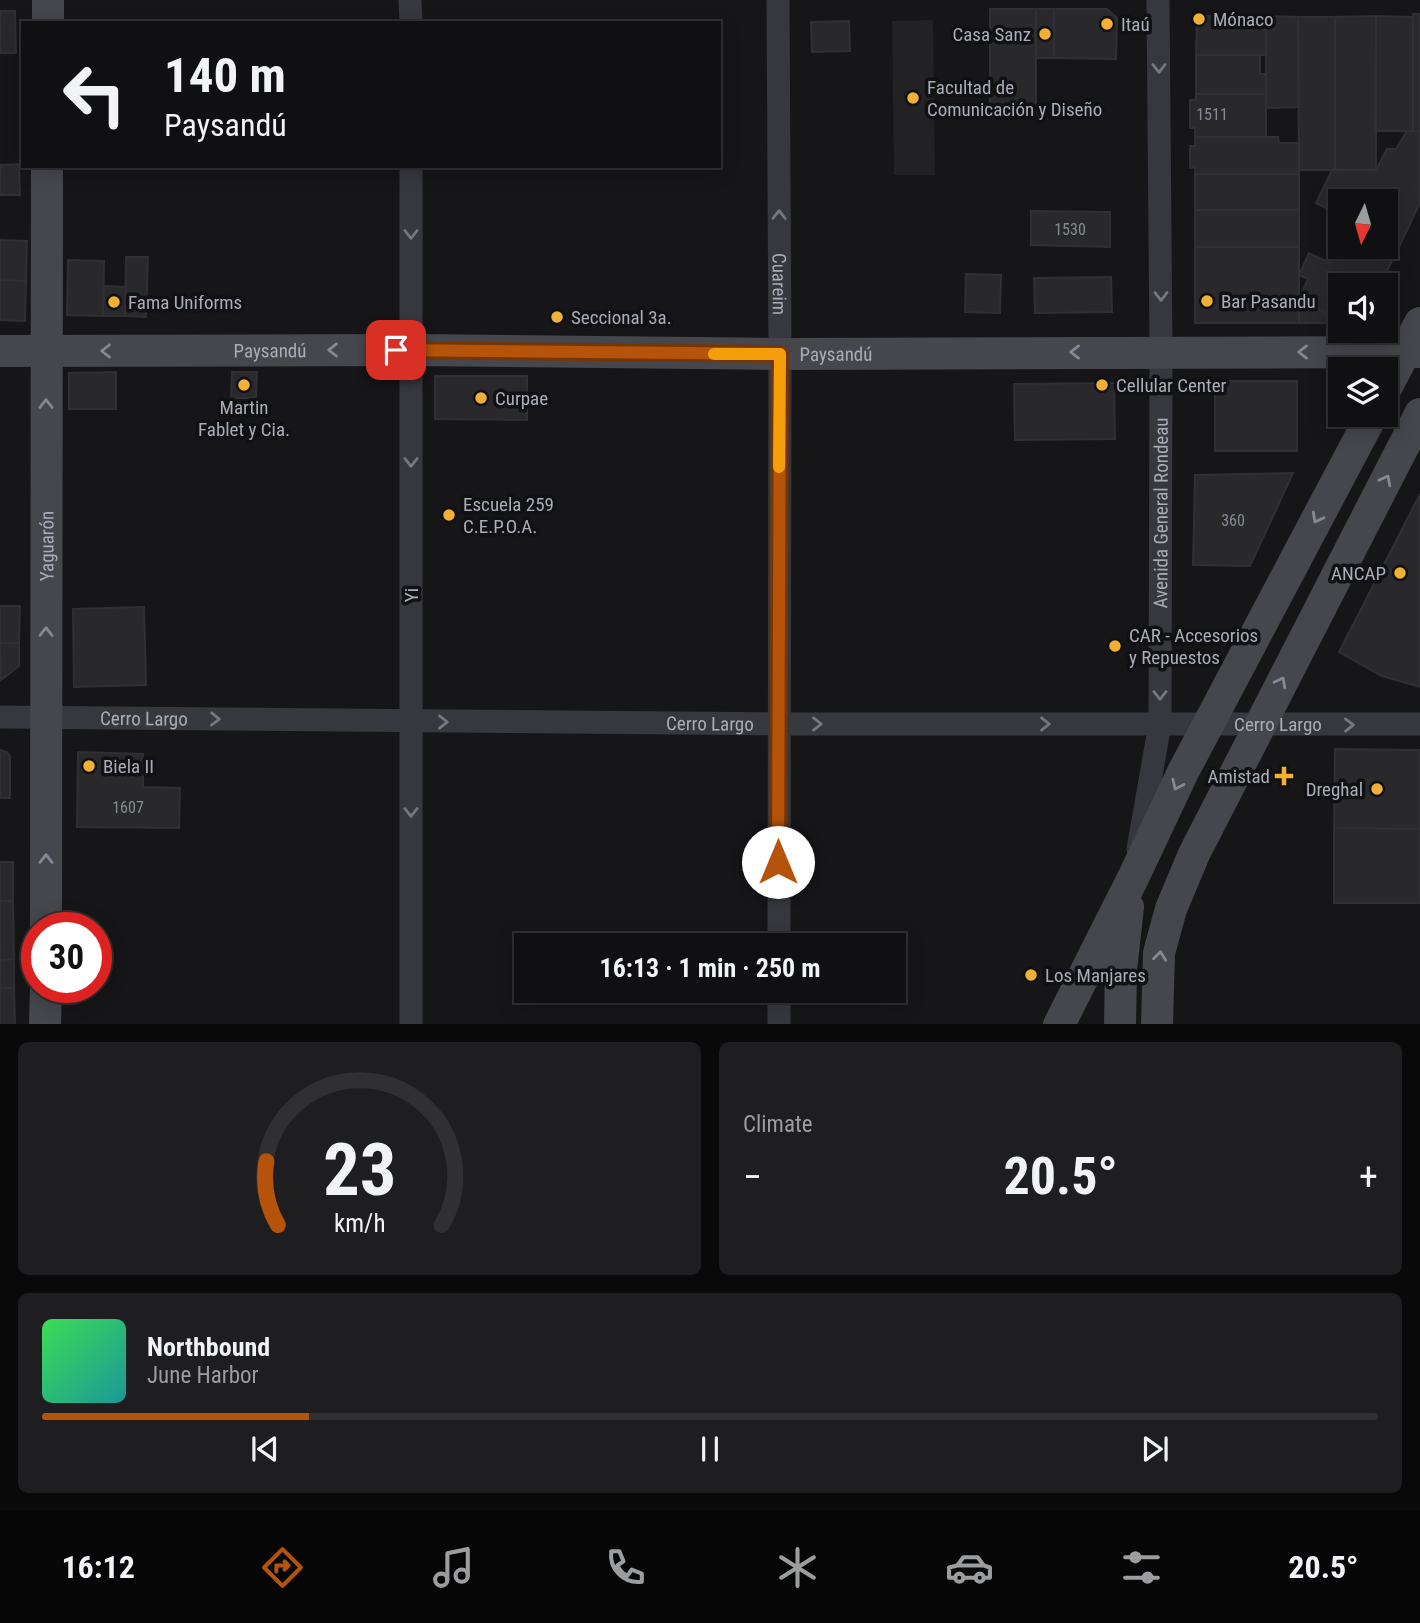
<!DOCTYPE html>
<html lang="en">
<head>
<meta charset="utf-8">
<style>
  body { margin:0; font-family:"Roboto Condensed",sans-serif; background:#1e1e20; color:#f1f3f6; height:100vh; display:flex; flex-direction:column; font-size:26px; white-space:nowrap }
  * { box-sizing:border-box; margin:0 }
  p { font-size:23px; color:#9c9d9f }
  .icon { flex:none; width:38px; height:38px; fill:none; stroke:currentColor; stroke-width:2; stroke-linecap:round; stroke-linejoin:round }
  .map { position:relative; height:1024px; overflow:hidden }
  .sheet { display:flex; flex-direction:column; gap:18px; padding:18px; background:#09090a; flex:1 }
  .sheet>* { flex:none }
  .banner { position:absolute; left:21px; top:21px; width:700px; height:147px; border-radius:0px; box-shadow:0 4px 18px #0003,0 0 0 2px #303032; background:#101012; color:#f1f3f6; overflow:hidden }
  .needle { width:46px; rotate:185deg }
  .tools { position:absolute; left:1328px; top:189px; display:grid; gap:14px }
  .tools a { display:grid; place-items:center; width:70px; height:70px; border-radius:0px; background:#101012; box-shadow:0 4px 18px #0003,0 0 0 2px #303032; font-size:35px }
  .speed { position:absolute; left:21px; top:912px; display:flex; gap:14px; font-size:35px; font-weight:700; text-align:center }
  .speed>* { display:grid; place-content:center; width:91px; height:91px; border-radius:50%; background:#101012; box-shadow:0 4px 18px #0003,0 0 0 2px #303032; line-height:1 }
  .speed .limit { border:10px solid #d22; background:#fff; color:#111 }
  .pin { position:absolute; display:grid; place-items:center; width:60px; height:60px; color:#fff; margin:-30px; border-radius:14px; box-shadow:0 4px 10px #0006 }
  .me { position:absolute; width:77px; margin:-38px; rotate:0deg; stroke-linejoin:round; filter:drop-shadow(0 0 5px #0008) }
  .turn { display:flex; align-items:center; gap:24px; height:147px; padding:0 28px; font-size:32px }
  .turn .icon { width:91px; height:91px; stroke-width:2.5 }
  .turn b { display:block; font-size:49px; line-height:60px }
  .big { font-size:52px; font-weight:700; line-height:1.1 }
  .sheet .widget { flex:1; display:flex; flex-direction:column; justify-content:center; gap:10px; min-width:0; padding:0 24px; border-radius:10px; background:#1e1e20 }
  .sheet .dial { align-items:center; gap:0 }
  .dial svg { height:182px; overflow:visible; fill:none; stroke:#303032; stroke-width:7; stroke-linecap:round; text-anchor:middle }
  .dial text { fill:#f1f3f6; stroke:none }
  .song { display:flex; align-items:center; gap:21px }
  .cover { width:84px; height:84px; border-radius:10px; background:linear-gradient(135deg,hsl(130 70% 55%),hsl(180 70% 35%)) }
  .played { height:7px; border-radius:4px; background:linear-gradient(90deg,#b45309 20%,#303032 20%) }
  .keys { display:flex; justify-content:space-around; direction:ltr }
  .heat { display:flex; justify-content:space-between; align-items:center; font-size:38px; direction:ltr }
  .sheet .tiles { flex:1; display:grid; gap:18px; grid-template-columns:1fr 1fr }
  .widget:last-child { grid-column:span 2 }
  .trip { position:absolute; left:514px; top:933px; width:392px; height:70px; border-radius:0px; background:#101012; box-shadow:0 4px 18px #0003,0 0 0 2px #303032; font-weight:700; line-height:70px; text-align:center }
  .tab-bar { display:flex; height:112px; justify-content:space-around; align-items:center; background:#060607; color:#9c9d9f }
  .tab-bar .icon { width:49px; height:49px }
  .tab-bar .on { color:#b45309 }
  .tab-bar b { font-size:32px; color:#f1f3f6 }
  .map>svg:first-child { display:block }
  .built { fill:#222225 }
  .building { fill:#29292c; stroke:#303034; stroke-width:2 }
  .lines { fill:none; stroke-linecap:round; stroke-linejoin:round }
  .street { stroke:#37383d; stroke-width:23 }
  .secondary { stroke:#45474d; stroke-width:32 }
  .oneway { stroke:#757881 }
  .oneway2 { stroke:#858993 }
  .route-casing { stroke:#753606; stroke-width:18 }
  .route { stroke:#b45309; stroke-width:12 }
  .slow { stroke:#f59e0b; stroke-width:12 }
  .poi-dot { fill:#f2b134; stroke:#111113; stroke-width:2.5 }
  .labels { text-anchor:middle; stroke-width:7; stroke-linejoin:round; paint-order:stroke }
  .number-label { font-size:16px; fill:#888b94 }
  .poi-label { font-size:19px; fill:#a8adb8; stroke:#111113; text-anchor:start }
  .street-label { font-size:19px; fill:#a8adb8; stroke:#111113 }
</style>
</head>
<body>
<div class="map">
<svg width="1420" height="1025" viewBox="0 0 1420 1025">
  <rect width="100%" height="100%" fill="#161618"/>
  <path class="built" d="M933 20 935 175H894L892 21Z"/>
  <path class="building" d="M990 9H1036V116H990Z
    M1036 9H1054V58H1036Z
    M1054 9H1107L1117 18 1116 59 1054 58Z
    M0 11H15L16 53H0Z
    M1413 14H1420V131H1413Z
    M1197 16H1266V55H1196Z
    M1266 16 1298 17 1299 107 1266 108Z
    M1376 16V170H1335V17Z
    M1376 16 1413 17V131H1375Z
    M1298 17H1335V170H1299Z
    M849 21 850 51 812 52 811 22Z
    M1196 55H1260V74H1266V94H1196Z
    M1196 94H1266V137H1195V128H1190V100H1196Z
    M1407 131H1420V203L1400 245 1386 238V201H1378L1360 191 1355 201H1340V215L1316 203 1332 170H1376L1387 149H1396Z
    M1195 137H1278L1279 143H1299V174H1195V167L1190 168V146H1195Z
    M19 164 20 195H0V165Z
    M1195 174H1299V210H1195Z
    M1195 210H1299V247H1195Z
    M1031 211 1110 212V247L1031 245Z
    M1386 238 1400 245 1380 285H1340V320L1299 299 1308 279 1299 275 1309 253 1330 263 1340 239V247H1386Z
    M0 240 27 241 26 281 0 280Z
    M1195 247H1299V323H1195Z
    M126 257H148L146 317 125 316Z
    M68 260 104 261 103 316 67 315Z
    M966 274 1001 275 1000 313 965 312Z
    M1111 277 1112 312 1035 313 1034 278Z
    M0 280 26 281 25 321 0 320Z
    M104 286 126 287 125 316H103Z
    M1299 299 1340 320V323H1299Z
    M116 372V409H69V373Z
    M232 372H257L256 398H231Z
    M435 376H527V420L435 419Z
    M1215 381H1297V451H1215Z
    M1114 383 1115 439 1015 440 1014 384Z
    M1293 473 1250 566 1193 565 1195 475Z
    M1420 494V687L1382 676 1339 652Z
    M0 606H20L19 643H0Z
    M144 607 146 685 74 687 73 609Z
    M0 643H19V666L1 680Z
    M1335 749 1420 750V829L1334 828Z
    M0 750 7 752 10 756V798H0Z
    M78 752 143 754V787L180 788 179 828 77 827Z
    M1334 828 1420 829V903H1334Z
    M0 862H13V901H0Z
    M0 901H13L14 959 0 960Z
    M14 959V988H0V960Z
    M0 988H14L15 1025H0Z"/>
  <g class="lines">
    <g class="street">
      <path d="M410 0 411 23"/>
      <path id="s1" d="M778 0 780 354 779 945"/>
      <path id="s2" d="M0 717 778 724H1420"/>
      <path id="s3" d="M1138 849 1160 724 1161 352 1158 0"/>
      <path d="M779 990V1025"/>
      <path d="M411 1025V166"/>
    </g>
    <g class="secondary">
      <path d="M48 23V0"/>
      <path id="s4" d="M0 351 412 350 780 354 1420 352"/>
      <path d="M1386 388 1420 323"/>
      <path id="s5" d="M46 928 47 166"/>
      <path d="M45 1025 46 987"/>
      <path d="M1059 1025 1133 878 1183 772 1372 415"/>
      <path d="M1120 1025 1121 970 1128 907"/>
      <path d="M1157 1025 1159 953 1171 909 1194 854 1420 414"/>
    </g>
  </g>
  <defs><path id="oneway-chevron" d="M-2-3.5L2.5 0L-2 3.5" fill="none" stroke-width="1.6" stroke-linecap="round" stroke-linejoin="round" transform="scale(1.75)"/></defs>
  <g class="oneway">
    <use href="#oneway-chevron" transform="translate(1159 68) rotate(90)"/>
    <use href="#oneway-chevron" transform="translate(779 215) rotate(-90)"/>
    <use href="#oneway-chevron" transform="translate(411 234) rotate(90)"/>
    <use href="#oneway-chevron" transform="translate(1161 296) rotate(90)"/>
    <use href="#oneway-chevron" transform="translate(411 462) rotate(90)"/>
    <use href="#oneway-chevron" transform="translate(1160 695) rotate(90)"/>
    <use href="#oneway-chevron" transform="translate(215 719) rotate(1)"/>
    <use href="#oneway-chevron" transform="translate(443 722)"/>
    <use href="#oneway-chevron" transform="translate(817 724)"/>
    <use href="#oneway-chevron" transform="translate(1045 724)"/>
    <use href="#oneway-chevron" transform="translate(1349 725) rotate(-1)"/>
    <use href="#oneway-chevron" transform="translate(411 812) rotate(90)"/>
  </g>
  <g class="oneway2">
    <use href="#oneway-chevron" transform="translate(333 350) rotate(180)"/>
    <use href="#oneway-chevron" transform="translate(106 351) rotate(180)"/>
    <use href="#oneway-chevron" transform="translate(1075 352) rotate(180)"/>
    <use href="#oneway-chevron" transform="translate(1303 352) rotate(-180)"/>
    <use href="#oneway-chevron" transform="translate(46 404) rotate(-90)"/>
    <use href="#oneway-chevron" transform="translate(1386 480) rotate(-63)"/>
    <use href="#oneway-chevron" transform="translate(1317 518) rotate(118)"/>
    <use href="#oneway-chevron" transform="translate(46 632) rotate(-90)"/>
    <use href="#oneway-chevron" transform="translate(1281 682) rotate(-63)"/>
    <use href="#oneway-chevron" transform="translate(1177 785) rotate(115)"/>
    <use href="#oneway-chevron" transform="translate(46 859) rotate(-90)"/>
    <use href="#oneway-chevron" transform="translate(1160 956) rotate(-83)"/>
  </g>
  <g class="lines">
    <defs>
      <path id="route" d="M396 350 780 354 778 862"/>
    </defs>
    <use href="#route" class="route-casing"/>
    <use href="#route" class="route"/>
    <path class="slow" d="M714 354H780L779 467"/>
  </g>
  <g class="poi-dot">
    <circle cx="1199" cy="19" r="7"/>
    <circle cx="1107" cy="24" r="7"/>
    <circle cx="1045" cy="34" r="7"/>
    <circle cx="913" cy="98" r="7"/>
    <circle cx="1207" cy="301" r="7"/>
    <circle cx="114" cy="302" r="7"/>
    <circle cx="557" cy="317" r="7"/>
    <circle cx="244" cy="385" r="7"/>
    <circle cx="1102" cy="385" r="7"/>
    <circle cx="481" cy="398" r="7"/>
    <circle cx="449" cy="515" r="7"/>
    <circle cx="1400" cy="573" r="7"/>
    <circle cx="1115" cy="646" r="7"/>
    <circle cx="89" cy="766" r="7"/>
    <path d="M1280.5 765.5h7v7h7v7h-7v7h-7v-7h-7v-7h7z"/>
    <circle cx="1377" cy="789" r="7"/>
    <circle cx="1031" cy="975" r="7"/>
  </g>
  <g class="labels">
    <g class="number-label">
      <text x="1212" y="120">1511</text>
      <text x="1070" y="235">1530</text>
      <text x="1233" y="526">360</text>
      <text x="128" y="813">1607</text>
    </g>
    <g class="poi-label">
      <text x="1213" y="26">Mónaco</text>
      <text x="1121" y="31">Itaú</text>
      <text x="1031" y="41" text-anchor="end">Casa Sanz</text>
      <text x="927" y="94">Facultad de<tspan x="927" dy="22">Comunicación y Diseño</tspan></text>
      <text x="1221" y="308">Bar Pasandu</text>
      <text x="128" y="309">Fama Uniforms</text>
      <text x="571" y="324">Seccional 3a.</text>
      <text x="1116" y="392">Cellular Center</text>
      <text x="495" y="405">Curpae</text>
      <text x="244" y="414" text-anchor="middle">Martin<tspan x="244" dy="22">Fablet y Cia.</tspan></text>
      <text x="463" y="511">Escuela 259<tspan x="463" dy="22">C.E.P.O.A.</tspan></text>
      <text x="1386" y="580" text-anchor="end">ANCAP</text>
      <text x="1129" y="642">CAR - Accesorios<tspan x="1129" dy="22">y Repuestos</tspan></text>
      <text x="103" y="773">Biela II</text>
      <text x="1270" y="783" text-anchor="end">Amistad</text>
      <text x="1363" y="796" text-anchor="end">Dreghal</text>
      <text x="1045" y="982">Los Manjares</text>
    </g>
    <g class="street-label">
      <text dy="7" stroke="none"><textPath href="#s1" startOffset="284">Cuareim</textPath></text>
      <text dy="7" stroke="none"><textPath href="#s4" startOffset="270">Paysandú</textPath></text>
      <text dy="7" stroke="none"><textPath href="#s4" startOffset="836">Paysandú</textPath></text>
      <text dy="7" stroke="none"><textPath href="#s3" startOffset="338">Avenida General Rondeau</textPath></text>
      <text dy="7" stroke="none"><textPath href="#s5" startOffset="382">Yaguarón</textPath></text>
      <text transform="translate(411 595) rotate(-90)" y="7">Yi</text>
      <text dy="7" stroke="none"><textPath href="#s2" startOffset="144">Cerro Largo</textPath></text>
      <text dy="7" stroke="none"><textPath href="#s2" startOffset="710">Cerro Largo</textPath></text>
      <text dy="7" stroke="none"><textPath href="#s2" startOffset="1278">Cerro Largo</textPath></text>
    </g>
  </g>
</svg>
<div class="tools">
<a><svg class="needle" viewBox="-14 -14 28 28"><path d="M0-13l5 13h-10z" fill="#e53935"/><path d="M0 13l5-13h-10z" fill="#9c9d9f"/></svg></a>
<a><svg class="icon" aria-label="sound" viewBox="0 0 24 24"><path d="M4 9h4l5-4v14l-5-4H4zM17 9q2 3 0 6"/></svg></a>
<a><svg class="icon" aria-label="layers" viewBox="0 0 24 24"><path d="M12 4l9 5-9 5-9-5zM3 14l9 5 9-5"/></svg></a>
</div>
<div class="speed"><div class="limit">30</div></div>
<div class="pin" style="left:396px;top:350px;background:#d93025"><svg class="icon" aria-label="arrive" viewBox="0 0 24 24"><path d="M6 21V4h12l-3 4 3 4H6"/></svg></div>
<svg class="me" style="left:778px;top:862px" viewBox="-20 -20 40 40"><circle r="19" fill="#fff"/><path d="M0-13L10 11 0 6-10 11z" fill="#b45309"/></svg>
<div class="trip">16:13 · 1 min · 250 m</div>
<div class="banner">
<div class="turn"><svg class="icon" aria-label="left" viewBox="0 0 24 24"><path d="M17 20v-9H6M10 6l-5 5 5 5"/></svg><div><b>140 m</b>Paysandú</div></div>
</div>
</div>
<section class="sheet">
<div class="tiles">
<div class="widget dial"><svg viewBox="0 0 100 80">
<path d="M14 69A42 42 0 1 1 86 69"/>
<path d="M14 69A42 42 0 0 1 9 41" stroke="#b45309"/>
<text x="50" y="56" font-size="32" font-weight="700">23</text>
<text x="50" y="72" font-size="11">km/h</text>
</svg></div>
<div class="widget"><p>Climate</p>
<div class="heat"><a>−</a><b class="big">20.5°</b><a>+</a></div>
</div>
<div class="widget">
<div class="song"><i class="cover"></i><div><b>Northbound</b><p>June Harbor</p></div></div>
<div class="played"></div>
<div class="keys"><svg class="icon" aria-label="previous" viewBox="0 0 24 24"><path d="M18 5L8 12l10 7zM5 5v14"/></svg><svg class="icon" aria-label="pause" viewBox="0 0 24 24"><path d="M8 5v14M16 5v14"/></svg><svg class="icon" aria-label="next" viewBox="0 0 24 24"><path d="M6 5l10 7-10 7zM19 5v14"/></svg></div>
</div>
</div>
</section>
<nav class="tab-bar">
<b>16:12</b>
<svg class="icon on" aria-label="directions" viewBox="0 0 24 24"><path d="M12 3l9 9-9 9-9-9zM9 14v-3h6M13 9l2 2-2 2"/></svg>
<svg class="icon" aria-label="music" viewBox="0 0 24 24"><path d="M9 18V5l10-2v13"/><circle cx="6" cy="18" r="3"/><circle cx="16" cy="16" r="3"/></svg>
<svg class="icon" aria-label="phone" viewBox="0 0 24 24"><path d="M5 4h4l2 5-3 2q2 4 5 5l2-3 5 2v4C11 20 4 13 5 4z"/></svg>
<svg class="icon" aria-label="climate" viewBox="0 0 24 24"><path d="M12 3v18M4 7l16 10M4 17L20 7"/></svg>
<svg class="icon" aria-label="car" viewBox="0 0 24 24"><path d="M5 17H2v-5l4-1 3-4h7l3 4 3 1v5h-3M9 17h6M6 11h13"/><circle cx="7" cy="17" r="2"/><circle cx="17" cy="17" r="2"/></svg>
<svg class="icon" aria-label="filters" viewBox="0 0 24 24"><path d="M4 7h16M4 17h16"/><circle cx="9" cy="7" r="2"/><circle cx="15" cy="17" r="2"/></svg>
<b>20.5°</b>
</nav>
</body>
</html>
